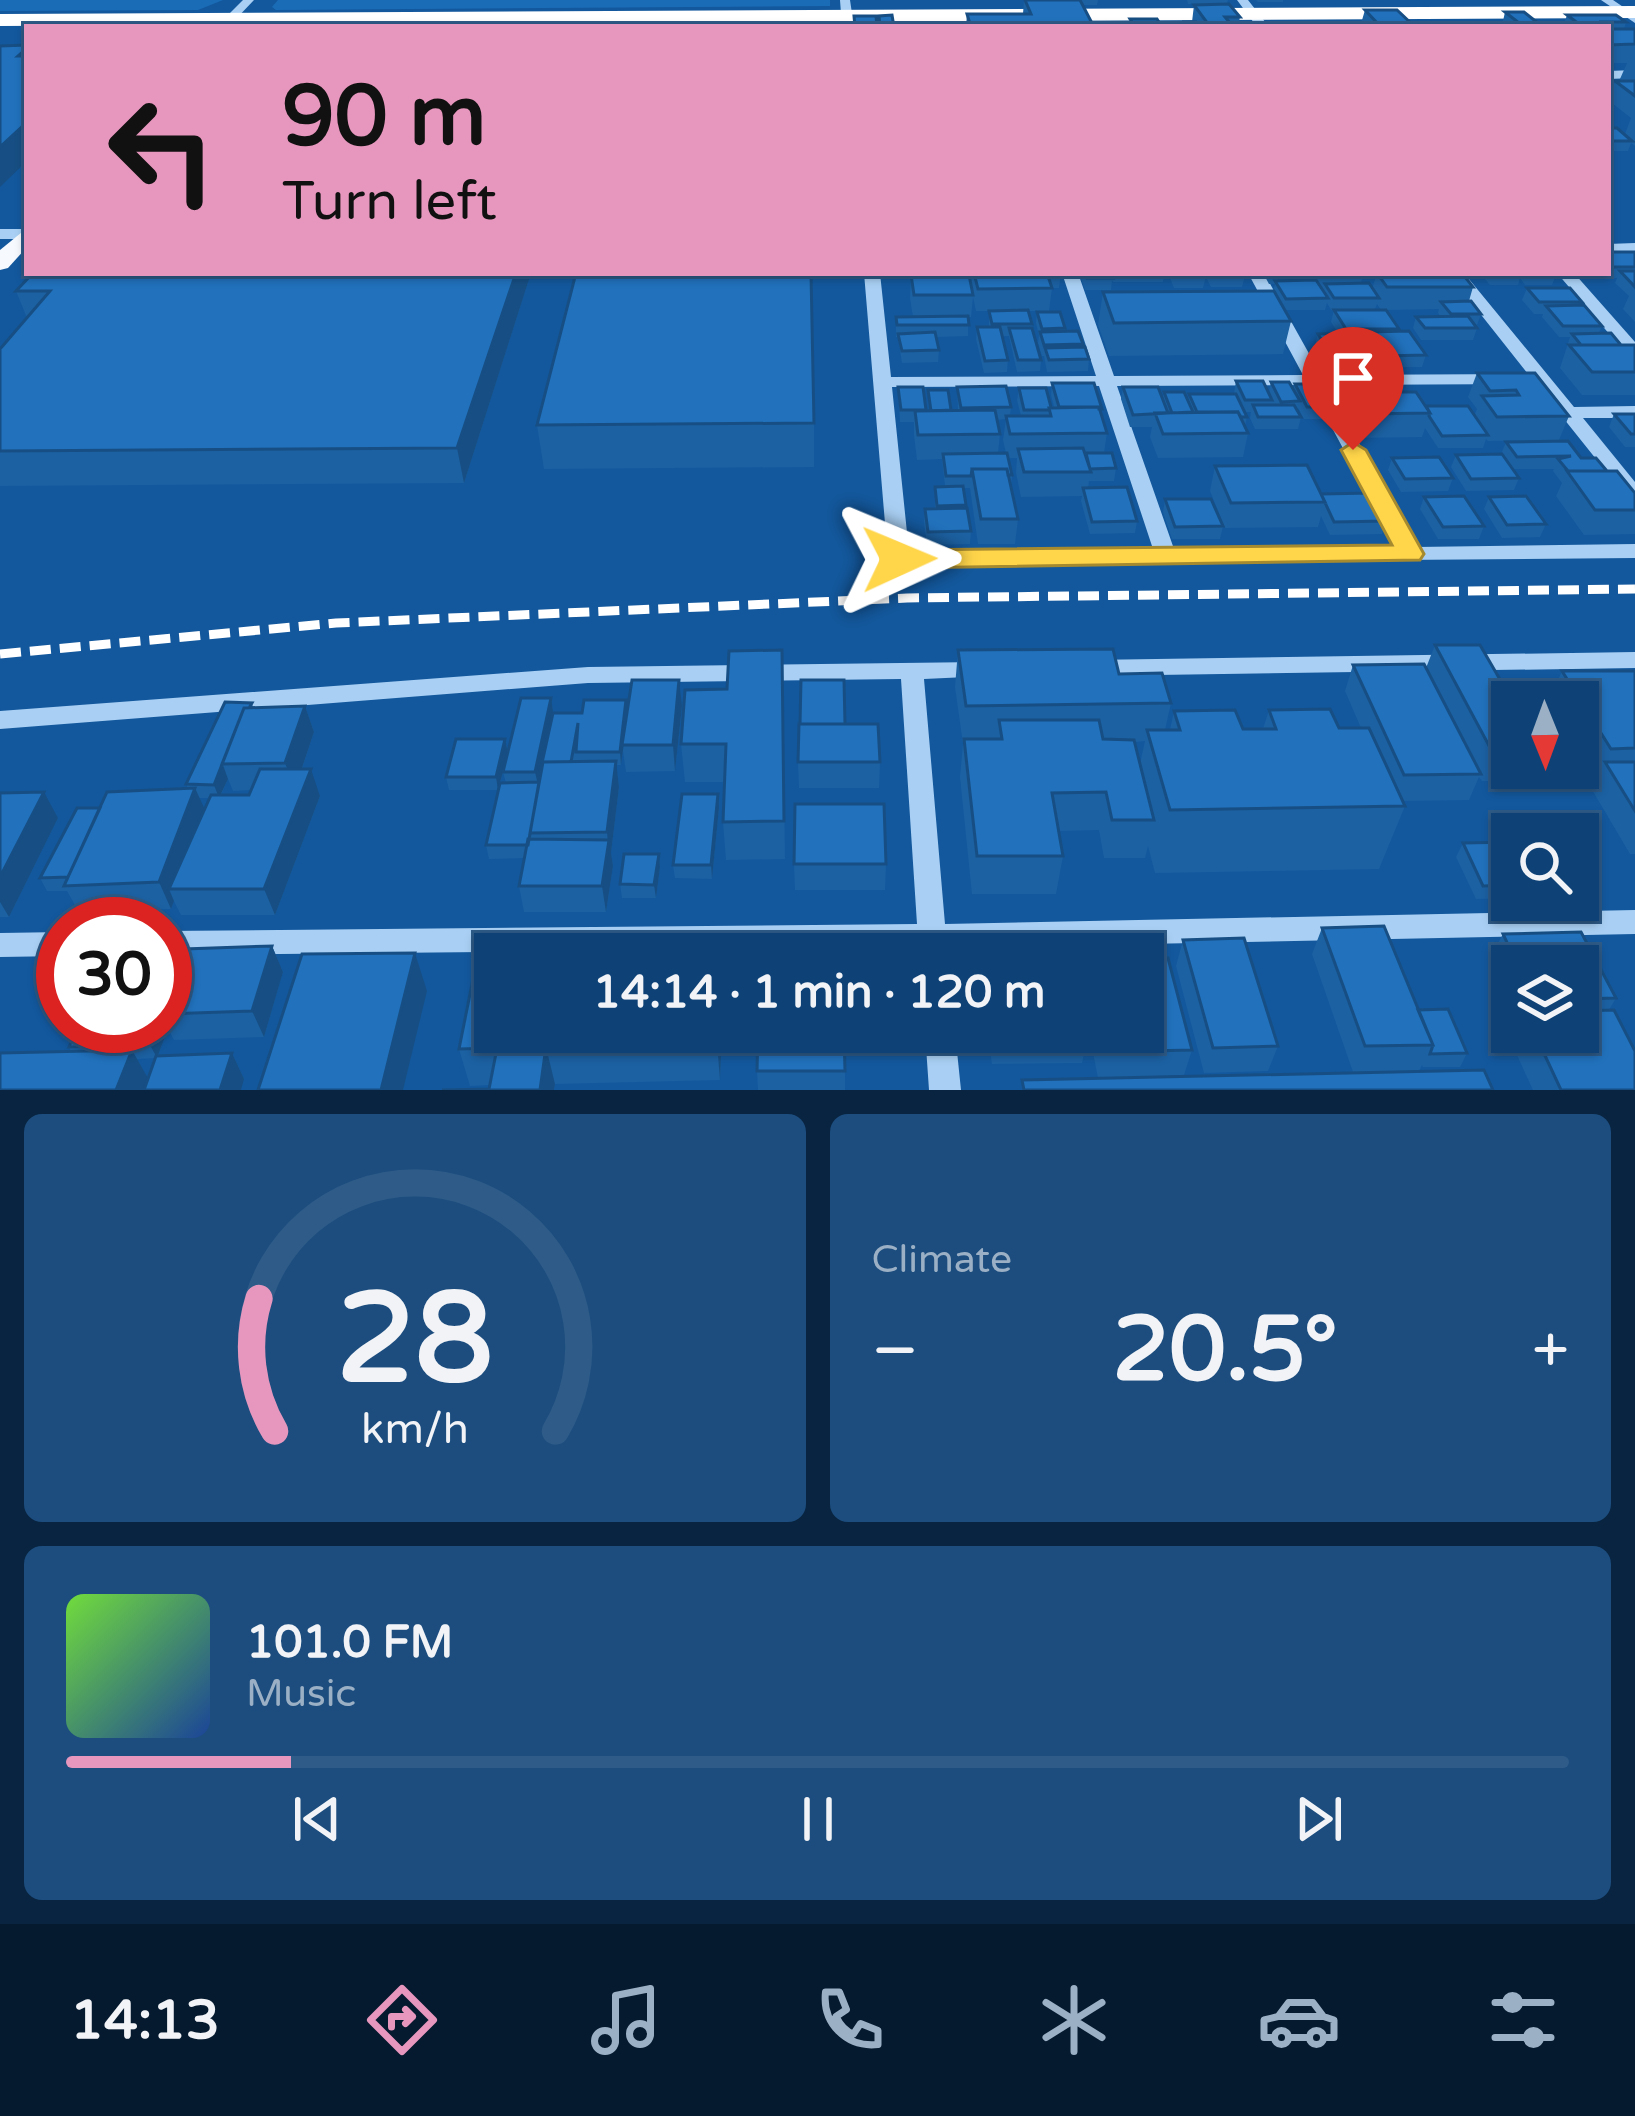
<!DOCTYPE html>
<html lang="en">
<head>
<meta charset="utf-8">
<style>
  body { margin:0; font-family:"Varela Round",sans-serif; background:#1c4d7e; color:#f1f3f6; height:100vh; display:flex; flex-direction:column; font-size:45px; white-space:nowrap }
  * { box-sizing:border-box; margin:0 }
  p { font-size:39px; color:#9bb0c5 }
  .icon { flex:none; width:66px; height:66px; fill:none; stroke:currentColor; stroke-width:2; stroke-linecap:round; stroke-linejoin:round }
  .map { position:relative; height:1090px; overflow:hidden }
  .sheet { display:flex; flex-direction:column; gap:24px; padding:24px; background:#082441; flex:1 }
  .sheet>* { flex:none }
  .banner { position:absolute; left:24px; top:24px; width:1587px; height:252px; border-radius:0px; box-shadow:0 3px 9px #0004,0 0 0 3px #2e5b88; background:#e797bd; color:#111; overflow:hidden }
  .needle { width:78px; rotate:179deg }
  .tools { position:absolute; left:1491px; top:681px; display:grid; gap:24px }
  .tools a { display:grid; place-items:center; width:108px; height:108px; border-radius:0px; background:#0e4276; box-shadow:0 3px 9px #0004,0 0 0 3px #2e5b88; font-size:60px }
  .speed { position:absolute; left:36px; top:897px; display:flex; gap:24px; font-size:60px; font-weight:700; text-align:center }
  .speed>* { display:grid; place-content:center; width:156px; height:156px; border-radius:50%; background:#0e4276; box-shadow:0 3px 9px #0004,0 0 0 3px #2e5b88; line-height:1 }
  .speed .limit { border:18px solid #d22; background:#fff; color:#111 }
  .pin { position:absolute; display:grid; place-items:center; width:102px; height:102px; color:#fff; margin:-123px -51px; border-radius:50% 50% 50% 0; rotate:-45deg; box-shadow:0 0 12px #0007 }
  .pin .icon { rotate:45deg }
  .me { position:absolute; width:132px; margin:-66px; rotate:89deg; stroke-linejoin:round; filter:drop-shadow(0 0 9px #0008) }
  .turn { display:flex; align-items:center; gap:42px; height:252px; padding:0 60px; font-size:54px }
  .turn .icon { width:156px; height:156px; stroke-width:2.5 }
  .turn b { display:block; font-size:84px; line-height:102px }
  .big { font-size:90px; font-weight:700; line-height:1.1 }
  .sheet .widget { flex:1; display:flex; flex-direction:column; justify-content:center; gap:18px; min-width:0; padding:0 42px; border-radius:18px; background:#1c4d7e }
  .sheet .dial { align-items:center; gap:0 }
  .dial svg { height:312px; overflow:visible; fill:none; stroke:#2e5b88; stroke-width:7; stroke-linecap:round; text-anchor:middle }
  .dial text { fill:#f1f3f6; stroke:none }
  .song { display:flex; align-items:center; gap:36px }
  .cover { width:144px; height:144px; border-radius:18px; background:linear-gradient(135deg,hsl(100 70% 55%),hsl(220 70% 35%)) }
  .played { height:12px; border-radius:6px; background:linear-gradient(90deg,#e797bd 15%,#2e5b88 15%) }
  .keys { display:flex; justify-content:space-around; direction:ltr }
  .heat { display:flex; justify-content:space-between; align-items:center; font-size:66px; direction:ltr }
  .sheet .tiles { flex:1; display:grid; gap:24px; grid-template-columns:1fr 1fr }
  .widget:last-child { grid-column:span 2 }
  .trip { position:absolute; left:474px; top:933px; width:690px; height:120px; border-radius:0px; background:#0e4276; box-shadow:0 3px 9px #0004,0 0 0 3px #2e5b88; font-weight:700; line-height:120px; text-align:center }
  .tab-bar { display:flex; height:192px; justify-content:space-around; align-items:center; background:#061a2f; color:#9bb0c5 }
  .tab-bar .icon { width:84px; height:84px }
  .tab-bar .current { color:#e797bd }
  .tab-bar b { font-size:54px; color:#f1f3f6 }
  .map>svg:first-child { display:block }
  .green { fill:#1b6cb7 }
  .lines { fill:none; stroke-linecap:round; stroke-linejoin:round }
  .minor { fill:#a9d0f4; fill-rule:evenodd }
  .major { fill:#f6faff; fill-rule:evenodd }
  .highway { fill:#fff; fill-rule:evenodd }
  .rail { stroke:#fff; stroke-width:9; stroke-dasharray:21 9; stroke-linecap:butt }
  .wall { fill:#1c61a2; fill-rule:evenodd }
  .shaded-wall { fill:#174f84 }
  .building { fill:#2171bc; stroke:#174f84; stroke-width:3 }
  .route { fill:#ffd54a; stroke:#a68a30; stroke-width:3 }
</style>
</head>
<body>
<div class="map">
<svg width="1635" height="1090" viewBox="0 0 1635 1090">
  <rect width="100%" height="100%" fill="#13589d"/>
  <path class="green" d="M0 0H223L198 10 0 11Z
    M278 0H830V6L276 10 272 7Z"/>
  <g class="lines">
    <path class="minor" d="M243 0H254L234 21H226V17Z
      M840 0H850L854 27H842Z
      M1237 0H1248L1269 27H1257Z
      M1601 0H1613L1635 15V23Z
      M1635 70V78L1608 79V71Z
      M0 229H27V239H0Z
      M1635 243V253L1608 254V244Z
      M864 273H880L891 377 1096 376 1062 273H1078L1114 376 1303 375 1248 273H1264L1321 375 1528 374 1448 273H1464L1574 407 1635 406V418H1583L1635 482V501L1628 499 1536 384 1327 385 1416 547 1635 544V558L891 564 888 559ZM1309 385 1396 547 1174 549 1117 386ZM1099 386 1153 549 909 552 892 387Z
      M1557 273H1574L1635 342V358L1629 357Z
      M1635 652V668L1090 676 1082 674 1078 668 1082 662 1090 660Z
      M980 662 988 664 992 670 988 676 924 679 945 924 1635 910V934L947 948V954H919L918 948 165 955V931L917 924 901 679 588 683 0 729V711L588 667Z
      M63 932V956L0 957V933Z
      M925 1032H955L961 1090H929Z"/>
    <path class="major" d="M27 228V247L8 268 0 270V250Z"/>
    <path class="highway" d="M1635 6V18L0 26V14Z"/>
    <path class="rail" d="M0 654 336 623 907 598 1635 589"/>
  </g>
  <path class="wall" d="M1024 0H1098L1097 5H1083L1094 27H966L967 14H1023Z
    M1187 0H1228L1227 4H1188Z
    M1256 0H1283V2H1258Z
    M1194 5 1240 17 1238 27H1185V22H1192Z
    M1365 10 1415 27H1360Z
    M1505 12 1543 27H1510L1503 21Z
    M1567 15 1626 22 1624 29H1635V146L1631 143 1628 151H1608V128L1625 134 1631 118 1608 100 1615 81H1622L1620 79 1627 63H1608V27H1568L1564 24Z
    M1608 252H1635V322L1623 309 1629 296 1615 283 1617 278H1602L1597 273H1608Z
    M531 273 464 483 0 486V349L27 318 16 291Z
    M931 273H1061L1059 288H1052L1049 311H1029L1041 360 1040 371 1017 372 1009 336H1002L1008 360 1007 372 984 373 976 339 977 327H989V311H976L973 297 971 317H968V336L936 337 939 350 938 362 902 363 898 337H896V317H913L910 298 911 275H932Z
    M1079 273H1165L1163 282H1113L1112 280 1111 290H1085Z
    M1168 273H1204L1206 276 1203 288H1174Z
    M1204 273H1243L1245 276 1242 287H1211Z
    M1263 273H1308L1306 280H1313L1308 273H1363L1361 284 1372 289 1377 273 1473 287 1469 301 1481 314 1477 325H1475L1477 328 1473 340H1421L1413 328 1416 317 1440 316 1438 313 1439 309 1386 310 1399 329 1398 331 1426 355 1422 367H1380L1364 343 1365 341H1360L1371 357 1367 368 1329 369 1315 345 1318 334 1338 333 1331 322 1334 310H1381L1377 304 1375 309 1331 310 1327 303 1325 310H1285L1291 321 1283 354 1109 356 1098 325 1103 292 1273 291 1275 284H1269Z
    M1480 273H1557L1552 285H1525L1520 278 1518 285H1490Z
    M1527 288 1582 302 1581 306 1602 326 1599 333 1621 345H1635V395H1582L1560 368 1570 337H1559L1542 317 1543 314H1534L1522 300Z
    M1037 312 1065 328V332L1083 344V347L1089 359 1088 371 1047 372 1044 356H1042L1038 343 1039 335 1036 323Z
    M1477 373 1569 416 1559 440 1488 441 1486 439 1483 448H1438L1425 428 1422 437 1355 438 1343 416 1344 409H1341L1331 392 1335 380 1401 392 1426 406 1474 416 1477 409 1468 397Z
    M1236 381 1269 392 1271 382 1293 390 1295 384 1326 407 1323 419H1304L1298 408 1297 410 1301 417 1298 429H1255L1250 418 1251 412H1245L1247 417 1245 426 1248 433 1243 457 1158 458 1150 437 1152 427H1130L1121 399 1123 387 1163 399 1164 392 1188 401 1189 394H1234Z
    M1052 383 1102 409 1101 415 1107 433 1104 453 1116 468 1114 481H1089L1088 488 1137 521 1135 533 1090 534 1081 501 1082 496 1021 497 1016 473 1017 458H1008L1012 475 1011 486 1018 519 1015 544H978L970 488H963L971 531 970 544 927 545 924 522 925 509H935V487L945 486 942 459 917 460 914 435V422H900L898 387 926 411H929L928 390 951 410H958L957 387 1011 407 1010 416H1021L1017 400 1019 388 1054 407 1051 395ZM1006 419 1003 440 1006 453H998L1000 434 997 420Z
    M1614 414H1635V447H1625L1609 427Z
    M814 423V467L544 469 537 425Z
    M1506 442 1581 458 1607 471 1635 493V534L1584 535 1556 496 1562 483 1553 471 1554 469H1513L1519 478 1514 490 1466 491 1451 467 1456 455 1501 454Z
    M1392 458 1453 478 1448 491 1401 492 1388 470Z
    M1215 466 1321 494 1386 521 1382 534 1330 535 1321 516 1318 527 1225 528 1210 491Z
    M1424 497 1484 526 1479 539H1438L1420 509Z
    M1489 497 1546 524 1540 537 1502 538 1484 509Z
    M1165 499 1223 526 1220 539H1172L1163 512Z
    M1435 645 1512 702V768H1537L1531 781H1482L1479 777 1469 800 1403 801 1405 806 1379 869 1155 873 1148 846 1145 858H1104L1099 830 1059 831 1063 856 1056 894H972L960 777 963 744 955 687 958 650 1119 674 1171 703 1165 730H1170L1174 711 1243 729H1263L1269 710 1339 728H1361L1345 691 1353 665 1426 668ZM1145 741 1140 764 1135 742Z
    M782 650 785 859 726 860 723 822 724 782H685L681 744 727 689Z
    M1562 671H1635V854H1630L1591 788 1599 775 1578 744V702H1553L1550 698Z
    M551 698 553 711 543 761 582 713 626 700 627 710 682 706 675 771 626 772 623 751 621 765H616L619 787 611 853 613 866 606 912H524L519 886 524 858 489 859 486 845 498 790H449L446 777 505 739 508 753 500 783H506L503 772Z
    M252 703 253 708 305 706 314 732 302 769 320 796 275 915H181L174 901 171 909 79 912 67 891H47L40 878 100 808 188 789 186 784ZM228 779 233 791 251 790 249 795H221ZM199 798H209L204 809Z
    M845 724 880 762 879 788H799L798 762Z
    M0 793 58 818 9 917H0Z
    M719 808 712 879 675 878 673 865Z
    M1512 842V898L1476 899 1456 857 1463 843Z
    M659 854 660 867 656 898H622L620 884Z
    M794 864H886L885 890H795Z
    M1322 928 1467 1053 1460 1067H1423L1422 1065 1419 1071 1353 1072 1312 954Z
    M1581 932 1616 998 1609 1010H1614L1635 1051V1090H1533L1509 1038 1513 1032H1578V966H1512V1009L1489 960 1503 934Z
    M1183 940 1278 1046 1268 1071 1204 1073 1176 966Z
    M272 946 283 972 264 1037 174 1040 168 1029 158 1056 232 1053 244 1079 0 1090 71 1051 69 1047 165 1026V1001ZM156 1058 148 1079 137 1059Z
    M495 1032H722L720 1080 555 1084 554 1090H442L489 1089 490 1085 470 1086 459 1049Z
    M987 1032H1087L1088 1037 1082 1063 992 1064Z
    M1089 1032H1143L1192 1050 1184 1075 1098 1078Z
    M757 1071H845V1090H758Z"/>
  <path class="shaded-wall" d="M27 122V161L0 187V147Z
    M516 273H531L464 483 457 448Z
    M679 680 682 706 675 771 673 745Z
    M551 698 553 711 538 785 535 772Z
    M626 700 628 713 621 765 620 752Z
    M305 706 314 732 295 789 285 763Z
    M505 739 508 753 498 790 496 777Z
    M616 761 619 787 611 853 613 866 606 912 602 886 608 844 607 832Z
    M223 765 228 779 219 798 214 785Z
    M311 769 320 796 275 915 264 889Z
    M195 788 207 814 169 889 174 901 171 909 159 882Z
    M44 792 58 818 9 917 0 902V877Z
    M718 794 719 808 712 879 711 865Z
    M659 854 660 867 656 898 654 885Z
    M272 946 283 972 264 1037 252 1011Z
    M415 953 427 991 403 1090H381Z
    M165 1024 168 1029 157 1058 150 1045 157 1026H165Z
    M717 1032H722L720 1080 717 1043Z
    M546 1047 555 1084 554 1090H540Z
    M132 1050 153 1087 152 1090H116Z
    M232 1053 244 1079 241 1090H220Z"/>
  <path class="building" d="M1025 0H1080L1094 27H971L967 14H1031Z
    M1229 4 1240 17H1225L1230 23 1208 24 1194 5Z
    M1365 10H1397L1415 27H1381Z
    M1505 12H1524L1543 27H1524Z
    M892 15 894 27H880L879 16Z
    M1567 15H1616L1626 22H1599L1613 29H1608V27H1583Z
    M854 16H876L877 27H855Z
    M1130 19H1157L1162 27H1135Z
    M1185 22H1196L1199 27H1189Z
    M1608 29H1635V44L1608 45Z
    M27 45V48L18 56H27V122L0 147V46Z
    M1615 81H1635V96Z
    M1608 128H1617L1632 141H1608Z
    M1608 252H1635V267H1608Z
    M1620 271H1635V287Z
    M33 273H516L457 448 0 451V349L50 291H16Z
    M576 273H811L814 423 537 425Z
    M974 273H1047L1052 288 978 289Z
    M1085 273H1111L1113 278H1087Z
    M1175 273H1204L1206 276 1177 277Z
    M1212 273H1243L1245 276H1213Z
    M1377 273H1462L1473 287H1387Z
    M911 275H969L973 295H914Z
    M1316 280 1328 298 1286 299 1275 281Z
    M1369 283 1379 298H1334L1325 284Z
    M1527 288H1570L1582 302H1539Z
    M1274 291 1291 321 1114 323 1103 292Z
    M1471 301 1481 314H1451L1441 302Z
    M1584 305 1602 326H1563L1546 306Z
    M1028 310 1032 324H992L989 311Z
    M1334 310H1386L1399 329H1346Z
    M1037 312H1060L1065 328 1042 329Z
    M968 316 969 325H897L896 317Z
    M1468 316 1477 328H1425L1416 317Z
    M977 327H1000L1008 360 985 361Z
    M1009 328H1032L1041 360H1018Z
    M1078 331 1083 344 1044 345 1040 332Z
    M1409 331 1426 355 1384 356 1368 332Z
    M935 332 939 350 902 351 898 334Z
    M1355 333 1371 357H1332L1318 334Z
    M1611 333 1621 345H1581L1572 334Z
    M1569 345H1635V372H1592Z
    M1085 347 1089 359 1049 360 1045 348Z
    M1477 373H1535L1569 416 1497 417 1482 396 1519 395 1516 390 1490 391Z
    M1335 380H1393L1401 392H1349L1348 397H1345Z
    M1236 381H1263L1272 400H1245Z
    M1271 382H1289L1300 401 1281 402Z
    M1052 383H1094L1102 409H1099V407H1059Z
    M1295 384H1313L1326 407H1307Z
    M1006 386 1011 407 961 408 957 387Z
    M898 387H923L926 410H901Z
    M1123 387H1158L1168 413 1133 415Z
    M1019 388H1046L1051 407 1049 408V410H1024Z
    M928 390H948L951 410 931 411Z
    M1164 392H1184L1193 412 1172 413Z
    M1349 392H1416L1430 413 1362 414Z
    M1189 394H1236L1247 417H1241L1238 412H1197Z
    M1253 405H1294L1301 417H1258Z
    M1426 406H1468L1488 435 1442 436 1429 416 1430 413Z
    M1099 407 1107 433 1010 434 1006 416H1051L1049 408Z
    M995 410 1000 434 918 435 915 411Z
    M1238 412 1248 433 1163 434 1155 413Z
    M1614 414H1635V434H1631Z
    M1568 441 1581 458H1596L1607 471H1568L1558 459 1571 456 1517 457 1506 442Z
    M1083 448 1091 472H1024L1018 449Z
    M1007 453 1012 475H1008L1007 469H972L971 476H946L943 454Z
    M1086 453H1112L1116 468 1090 469Z
    M1502 454 1519 478 1471 479 1456 455Z
    M1439 457 1453 478 1405 479 1392 458Z
    M1307 465 1325 502 1231 503 1215 466Z
    M972 469H1007L1018 519H981Z
    M1567 471H1617L1635 493V510H1595Z
    M963 486 966 505 937 506 935 487Z
    M1127 487 1137 521 1092 522 1083 488Z
    M1371 493 1386 521 1334 522 1321 494Z
    M1464 496 1484 526 1443 527 1424 497Z
    M1526 496 1546 524 1507 525 1489 497Z
    M1165 499H1211L1223 526 1175 527Z
    M967 508 971 531 928 532 925 509Z
    M1435 645H1480L1513 702 1512 755H1494Z
    M1113 649 1119 674 1162 673 1171 703 966 706 958 650Z
    M782 650 784 821 723 822 726 744H681L685 690 727 689 729 651Z
    M1424 664 1481 774 1404 775 1353 665Z
    M1562 671H1635V748L1611 749Z
    M632 680H679L673 745H622Z
    M801 680H844L845 724H800Z
    M521 698H551L535 772H503Z
    M584 700H626L620 752H576L578 723 571 762H543L540 772 553 713H582Z
    M225 702 252 703 249 708H244L214 785 186 784Z
    M305 706 285 763 222 764 244 708Z
    M1330 709 1339 728H1369L1405 806 1170 810 1147 730H1180L1174 711 1235 710 1243 729H1276L1269 710Z
    M999 720H1099L1103 739 1134 740 1154 820H1112L1106 792 1052 793 1063 856H977L964 739H1002Z
    M799 724H878L880 762H798Z
    M456 739H505L496 777H446Z
    M616 761 607 832 530 833 543 762Z
    M1605 762H1635V811Z
    M260 769H311L264 889H169L211 795H249Z
    M539 782 528 845H486L500 783Z
    M195 788 159 882 64 886 107 792Z
    M44 792 0 877V793Z
    M682 794H718L711 865H673Z
    M795 804H884L886 864H794Z
    M77 808H100L68 877 40 878Z
    M528 839 609 840 602 886H519Z
    M1512 842V885L1483 886 1463 843Z
    M624 854H659L654 885 620 884Z
    M1384 926 1433 1045 1365 1046 1322 928Z
    M1581 932 1616 998 1578 999V966H1518L1503 934Z
    M1244 938 1278 1046 1213 1048 1183 940Z
    M761 945H842L843 954H761Z
    M272 946 252 1011 165 1014V1001L184 949Z
    M721 948 720 954H495V1032H717V1043L546 1047 540 1090H442L489 1089 497 1048 459 1049 478 954Z
    M415 953 381 1090H258L302 954Z
    M1143 958H1168L1192 1050 1104 1052 1100 1032H1143Z
    M1448 1009 1467 1053 1430 1054 1433 1045 1418 1010Z
    M1614 1010 1635 1051V1090H1561L1534 1032H1578V1011Z
    M78 1026H157L150 1045 69 1047Z
    M758 1032H844L845 1071H757Z
    M994 1032H1087L1088 1037 995 1039Z
    M132 1050 116 1090H0V1053Z
    M232 1053 220 1090H144L156 1056Z
    M1484 1070 1493 1090H1024L1022 1080Z"/>
  <path class="route" d="M1353 442 1366 450 1424 554 1420 560 899 568 885 559 899 550 1392 545 1341 450Z"/>
</svg>
<div class="tools">
<a><svg class="needle" viewBox="-14 -14 28 28"><path d="M0-13l5 13h-10z" fill="#e53935"/><path d="M0 13l5-13h-10z" fill="#9bb0c5"/></svg></a>
<a><svg class="icon" aria-label="search" viewBox="0 0 24 24"><circle cx="10" cy="10" r="6"/><path d="M15 15l6 6"/></svg></a>
<a><svg class="icon" aria-label="layers" viewBox="0 0 24 24"><path d="M12 4l9 5-9 5-9-5zM3 14l9 5 9-5"/></svg></a>
</div>
<div class="speed"><div class="limit">30</div></div>
<div class="pin" style="left:1353px;top:450px;background:#d93025"><svg class="icon" aria-label="arrive" viewBox="0 0 24 24"><path d="M6 21V4h12l-3 4 3 4H6"/></svg></div>
<svg class="me" style="left:899px;top:559px" viewBox="-20 -20 40 40"><path d="M0-17L14 15 0 8-14 15z" fill="#ffd54a" stroke="#fff" stroke-width="4"/></svg>
<div class="trip">14:14 · 1 min · 120 m</div>
<div class="banner">
<div class="turn"><svg class="icon" aria-label="left" viewBox="0 0 24 24"><path d="M17 20v-9H6M10 6l-5 5 5 5"/></svg><div><b>90 m</b>Turn left</div></div>
</div>
</div>
<section class="sheet">
<div class="tiles">
<div class="widget dial"><svg viewBox="0 0 100 80">
<path d="M14 69A42 42 0 1 1 86 69"/>
<path d="M14 69A42 42 0 0 1 10 35" stroke="#e797bd"/>
<text x="50" y="56" font-size="32" font-weight="700">28</text>
<text x="50" y="72" font-size="11">km/h</text>
</svg></div>
<div class="widget"><p>Climate</p>
<div class="heat"><a>−</a><b class="big">20.5°</b><a>+</a></div>
</div>
<div class="widget">
<div class="song"><i class="cover"></i><div><b>101.0 FM</b><p>Music</p></div></div>
<div class="played"></div>
<div class="keys"><svg class="icon" aria-label="previous" viewBox="0 0 24 24"><path d="M18 5L8 12l10 7zM5 5v14"/></svg><svg class="icon" aria-label="pause" viewBox="0 0 24 24"><path d="M8 5v14M16 5v14"/></svg><svg class="icon" aria-label="next" viewBox="0 0 24 24"><path d="M6 5l10 7-10 7zM19 5v14"/></svg></div>
</div>
</div>
</section>
<nav class="tab-bar">
<b>14:13</b>
<svg class="icon current" aria-label="directions" viewBox="0 0 24 24"><path d="M12 3l9 9-9 9-9-9zM9 14v-3h6M13 9l2 2-2 2"/></svg>
<svg class="icon" aria-label="music" viewBox="0 0 24 24"><path d="M9 18V5l10-2v13"/><circle cx="6" cy="18" r="3"/><circle cx="16" cy="16" r="3"/></svg>
<svg class="icon" aria-label="phone" viewBox="0 0 24 24"><path d="M5 4h4l2 5-3 2q2 4 5 5l2-3 5 2v4C11 20 4 13 5 4z"/></svg>
<svg class="icon" aria-label="climate" viewBox="0 0 24 24"><path d="M12 3v18M4 7l16 10M4 17L20 7"/></svg>
<svg class="icon" aria-label="car" viewBox="0 0 24 24"><path d="M5 17H2v-5l4-1 3-4h7l3 4 3 1v5h-3M9 17h6M6 11h13"/><circle cx="7" cy="17" r="2"/><circle cx="17" cy="17" r="2"/></svg>
<svg class="icon" aria-label="filters" viewBox="0 0 24 24"><path d="M4 7h16M4 17h16"/><circle cx="9" cy="7" r="2"/><circle cx="15" cy="17" r="2"/></svg>
</nav>
</body>
</html>
